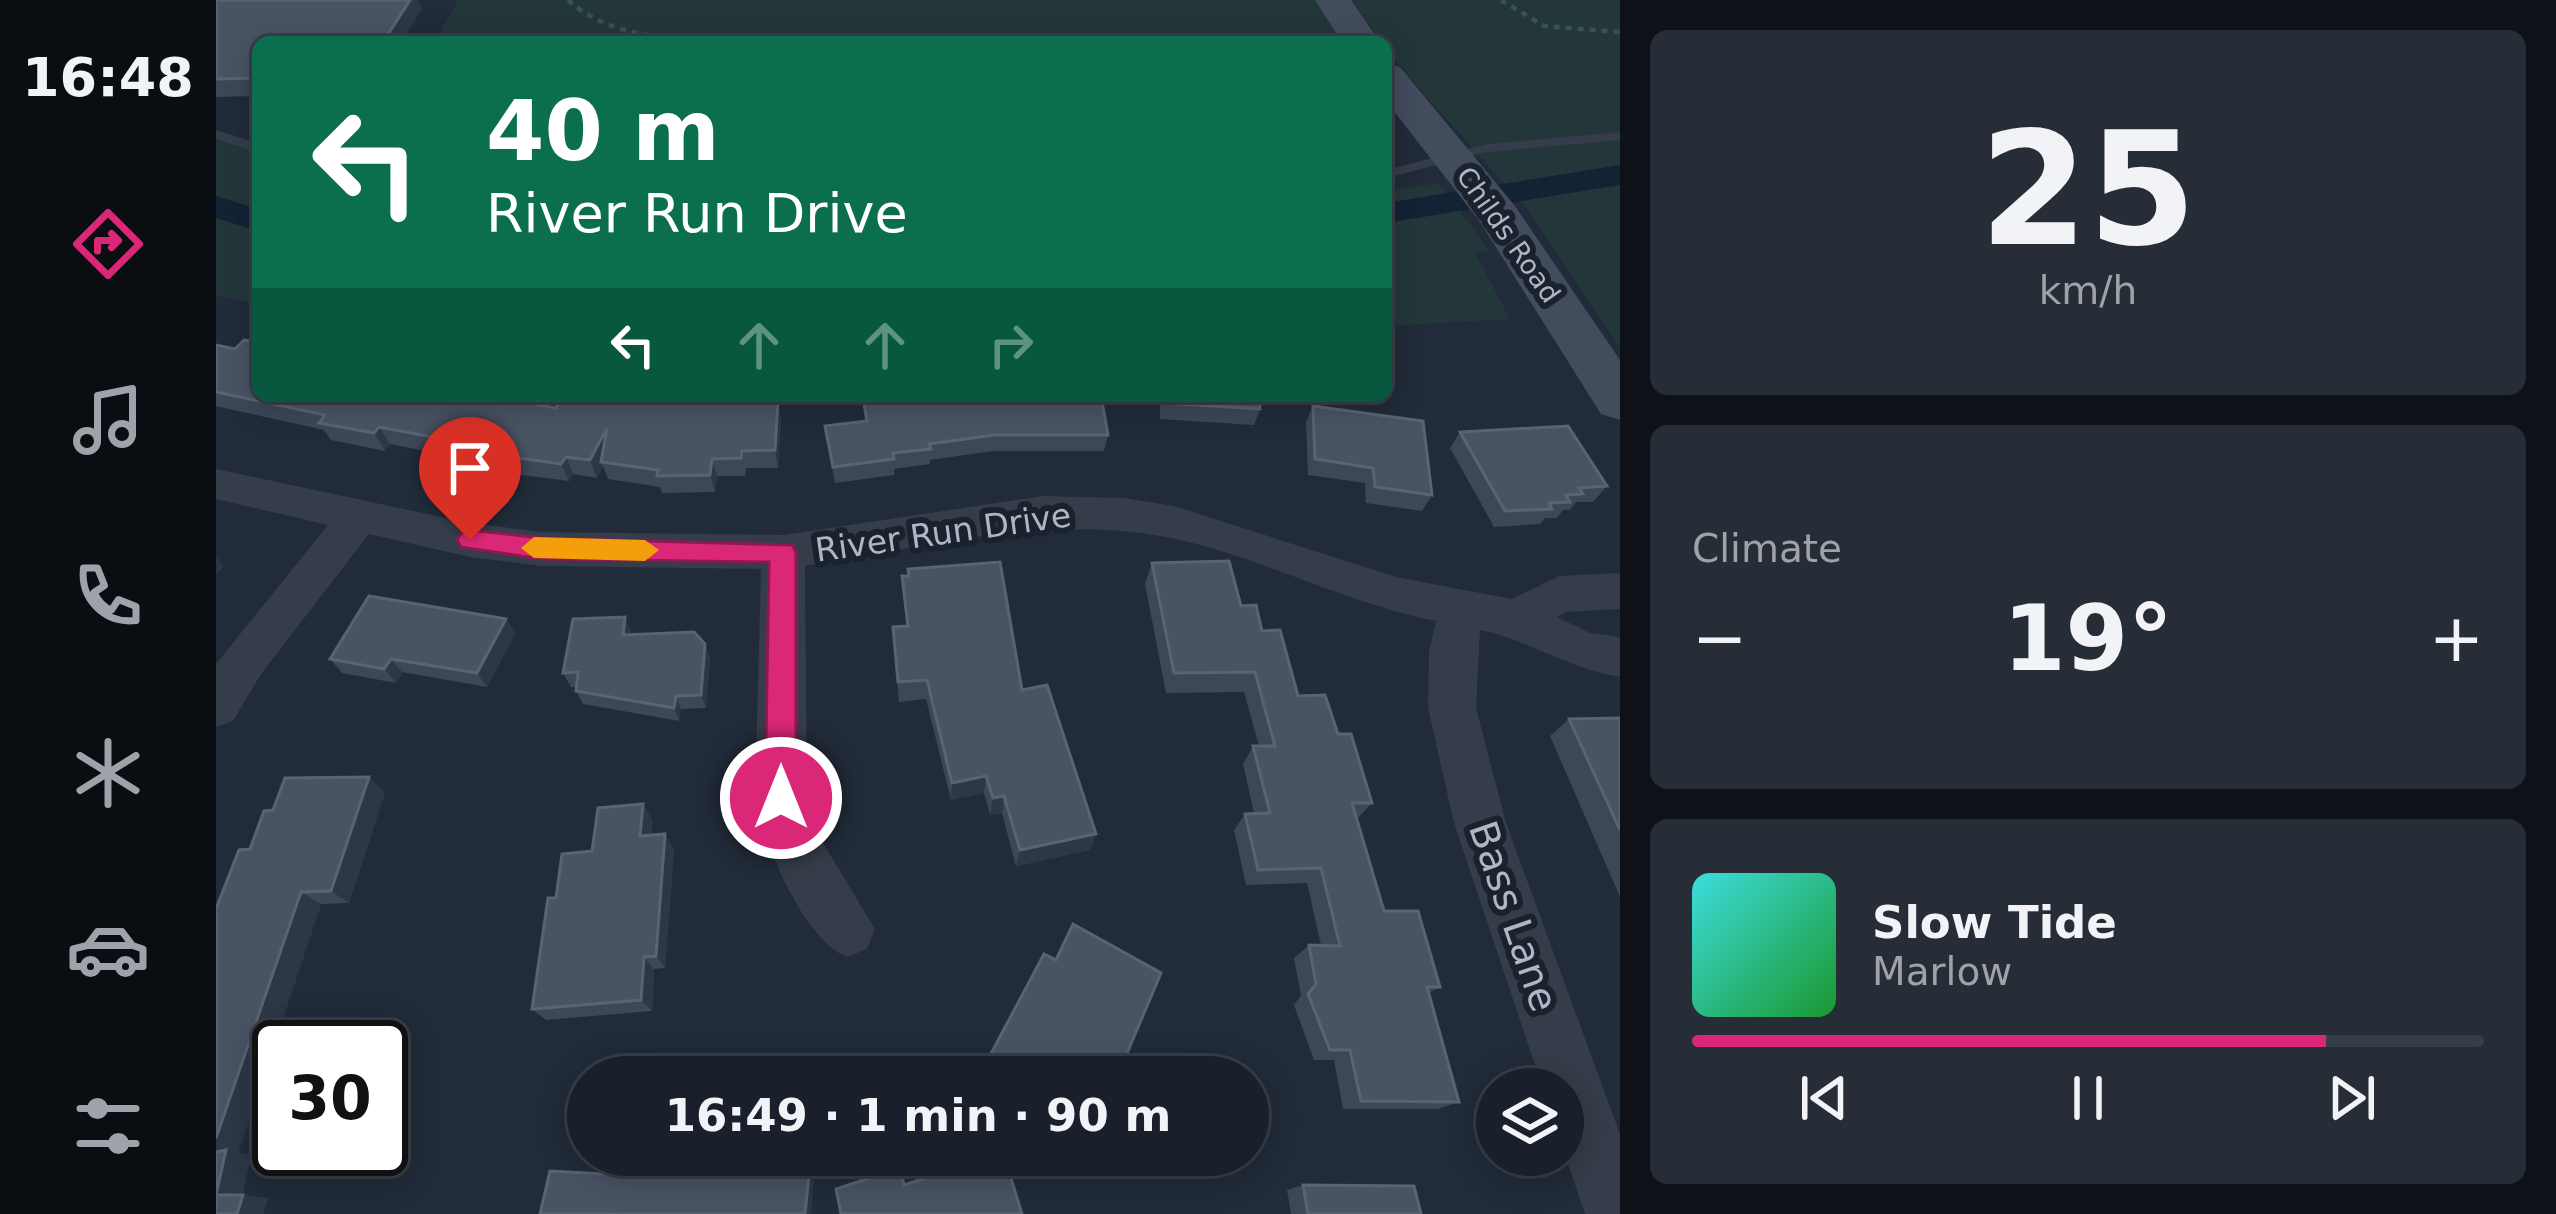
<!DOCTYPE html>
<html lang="en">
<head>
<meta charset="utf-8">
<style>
  body { margin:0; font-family:"DejaVu Sans",sans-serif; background:#262d37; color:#f1f3f6; height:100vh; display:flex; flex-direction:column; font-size:45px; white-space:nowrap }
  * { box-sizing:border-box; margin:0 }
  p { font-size:39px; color:#9fa3a9 }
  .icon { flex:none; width:66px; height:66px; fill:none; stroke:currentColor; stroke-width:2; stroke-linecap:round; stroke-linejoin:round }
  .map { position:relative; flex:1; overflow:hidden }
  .sheet { display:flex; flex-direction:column; gap:30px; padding:30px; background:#0e1218; width:936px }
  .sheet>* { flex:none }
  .top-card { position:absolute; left:36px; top:36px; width:1140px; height:366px; border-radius:18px; box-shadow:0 6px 30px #0003,0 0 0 3px #373e47; background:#0b6e4f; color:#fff; overflow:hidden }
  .fabs { position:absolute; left:1260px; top:1068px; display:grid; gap:24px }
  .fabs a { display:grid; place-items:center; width:108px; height:108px; border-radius:50%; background:#19202b; box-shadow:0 6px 30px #0003,0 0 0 3px #373e47; font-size:60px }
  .speed { position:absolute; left:36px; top:1020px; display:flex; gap:24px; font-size:60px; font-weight:700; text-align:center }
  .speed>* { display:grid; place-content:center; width:156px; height:156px; border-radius:50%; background:#19202b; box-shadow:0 6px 30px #0003,0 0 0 3px #373e47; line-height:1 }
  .speed .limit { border:6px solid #111; border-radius:18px; background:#fff; color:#111 }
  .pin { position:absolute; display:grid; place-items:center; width:102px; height:102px; color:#fff; margin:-123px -51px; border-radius:50% 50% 50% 0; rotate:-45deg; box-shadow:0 0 12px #0007 }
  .pin .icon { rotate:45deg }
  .me { position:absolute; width:132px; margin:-66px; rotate:0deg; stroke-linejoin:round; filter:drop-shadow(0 0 9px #0008) }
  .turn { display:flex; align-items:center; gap:42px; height:252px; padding:0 36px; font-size:54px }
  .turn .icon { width:156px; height:156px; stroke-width:2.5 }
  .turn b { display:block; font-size:84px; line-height:102px }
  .lanes { display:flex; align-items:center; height:114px; padding:0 36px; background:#0003; justify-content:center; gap:60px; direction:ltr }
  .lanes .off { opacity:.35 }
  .big { font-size:90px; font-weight:800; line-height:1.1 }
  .sheet .card { flex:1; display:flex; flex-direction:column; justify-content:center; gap:18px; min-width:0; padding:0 42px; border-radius:18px; background:#262d37 }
  .sheet .dial { align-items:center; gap:0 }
  .dial b { font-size:156px; line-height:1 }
  .song { display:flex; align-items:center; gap:36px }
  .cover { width:144px; height:144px; border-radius:18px; background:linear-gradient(135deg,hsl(180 70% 55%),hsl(130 70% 35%)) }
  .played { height:12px; border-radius:6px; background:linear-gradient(90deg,#db2777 80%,#373e47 80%) }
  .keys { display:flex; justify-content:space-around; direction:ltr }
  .heat { display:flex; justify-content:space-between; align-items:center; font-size:66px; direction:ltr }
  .trip { position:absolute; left:351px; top:1056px; width:702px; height:120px; border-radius:60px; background:#19202b; box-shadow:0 6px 30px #0003,0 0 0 3px #373e47; font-weight:800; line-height:120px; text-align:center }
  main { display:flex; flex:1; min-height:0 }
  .tab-bar { display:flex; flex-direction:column; width:216px; justify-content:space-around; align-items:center; background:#0a0d11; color:#9fa3a9 }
  .tab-bar .icon { width:84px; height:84px }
  .tab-bar .on { color:#db2777 }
  .tab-bar b { font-size:54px; color:#f1f3f6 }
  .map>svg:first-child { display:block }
  .green { fill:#23373a }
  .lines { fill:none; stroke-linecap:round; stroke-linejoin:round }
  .canal { fill:#142236; fill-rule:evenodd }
  .path { stroke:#3b5052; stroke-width:4.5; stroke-dasharray:6 6; stroke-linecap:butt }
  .lane { fill:#343d49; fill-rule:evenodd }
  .street { fill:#343d49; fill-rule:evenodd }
  .secondary { fill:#424c5c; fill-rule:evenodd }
  .wall { fill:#3c4758 }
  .shaded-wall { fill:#2c3747 }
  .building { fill:#485364; stroke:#586373; stroke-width:3 }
  .route { fill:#db2777; stroke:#8e194d; stroke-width:3 }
  .slow { fill:#f59e0b }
  .labels { text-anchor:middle; stroke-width:12; stroke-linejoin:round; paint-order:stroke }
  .far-street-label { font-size:27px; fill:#afb7c6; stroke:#1a222e }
  .street-label { font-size:33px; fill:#afb7c6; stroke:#1a222e }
  .near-street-label { font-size:39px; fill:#afb7c6; stroke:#1a222e }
</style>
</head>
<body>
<main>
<nav class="tab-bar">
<b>16:48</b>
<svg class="icon on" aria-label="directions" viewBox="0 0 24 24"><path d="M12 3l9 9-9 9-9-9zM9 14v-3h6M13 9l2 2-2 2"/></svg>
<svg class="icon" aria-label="music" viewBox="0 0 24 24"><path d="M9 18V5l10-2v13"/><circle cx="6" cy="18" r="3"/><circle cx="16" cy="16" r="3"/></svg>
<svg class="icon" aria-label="phone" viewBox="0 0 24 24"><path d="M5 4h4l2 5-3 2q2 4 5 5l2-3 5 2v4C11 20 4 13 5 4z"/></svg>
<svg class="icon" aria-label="climate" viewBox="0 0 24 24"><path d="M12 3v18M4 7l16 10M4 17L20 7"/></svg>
<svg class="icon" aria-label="car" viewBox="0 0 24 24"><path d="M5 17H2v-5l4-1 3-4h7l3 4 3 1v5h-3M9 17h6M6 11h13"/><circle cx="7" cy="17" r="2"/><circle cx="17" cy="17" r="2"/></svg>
<svg class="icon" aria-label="filters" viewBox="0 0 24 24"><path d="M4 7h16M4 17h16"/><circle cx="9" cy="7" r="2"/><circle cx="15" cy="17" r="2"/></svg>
</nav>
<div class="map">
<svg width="1404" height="1214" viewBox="0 0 1404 1214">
  <rect width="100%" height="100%" fill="#212b39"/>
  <path class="green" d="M242 0H1109L1136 42H219Z
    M1135 0H1404V348L1312 210 1192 76Z
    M0 137 42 150V304L0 296Z
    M1223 183 1274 251 1260 254 1294 319 1170 326V191Z"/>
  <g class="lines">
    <path class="canal" d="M1404 165V185L1170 223V203Z
      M0 196 42 209V231L0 218Z"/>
    <path class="path" d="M352 0C406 49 489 36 557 42
      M1285 0 1328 26 1404 32"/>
    <path class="lane" d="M0 130 42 143V152L0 139Z
      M1404 132V140L1271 152 1170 178V170L1271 144Z"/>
    <path class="street" d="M0 469 254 523 326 532 567 535 827 496 908 498 958 506 1180 577 1296 599 1343 576 1404 573V609L1351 612 1341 617 1374 633 1404 637V677C1353 669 1313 640 1264 630L1260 708 1290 823 1404 1134V1214H1369L1347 1149V1089H1327L1238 823 1212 708 1213 652 1220 621C1128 603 1039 554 950 537 830 514 708 547 589 566L591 798 601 833 659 929 651 949 631 957C586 938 549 845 539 798L545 569 326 566 254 557 153 534 45 674 17 721 0 727V664L112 525 0 499Z"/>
    <path class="secondary" d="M1099 0H1135L1164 42H1126Z
      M1170 63 1184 67 1299 206 1404 360V420L1385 414 1264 222 1170 101Z"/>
  </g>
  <path class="wall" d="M0 0H202L206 9 42 42V96L0 97Z
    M0 345 42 396 340 408 520 402 565 419 562 468H530L529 476H501L499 492 446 493 444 487 392 479 387 466 381 478 357 474 353 481 297 474 294 468 174 444 169 451 115 440 108 430 0 406Z
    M944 396H1043L1044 409 1038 425 944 419Z
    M648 404 892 435 888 451H777L714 460V464L678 469V475L619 483 609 426 649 421Z
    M1097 406 1216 495 1206 511 1150 503 1149 483 1092 475 1090 422Z
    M1244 432 1391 486 1377 502H1360L1354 510H1347L1341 518H1329L1324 524 1278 527 1234 448Z
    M936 563 1025 606 1046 631 1082 696 1122 734 1156 803 1141 819 1168 911 1224 987 1213 993 1243 1102 1222 1109H1127L1118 1060H1098L1078 1005 1085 995 1078 958 1093 945H1105L1091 883 1030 885 1018 830 1029 814 1038 813 1027 764 1037 746H1043L1028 692 950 693 929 584Z
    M686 576 806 690 880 834 874 850 800 866 786 813 774 815 768 793 735 800 710 699 683 702 677 627 690 626Z
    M409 617 415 635 489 644 494 658 490 708 465 709 463 721 367 704 360 691V687H355L347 673Z
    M290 619 299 634 271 687 186 672 180 683 126 673 114 659Z
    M1404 718V897L1334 736 1353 719Z
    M169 792 133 903 105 904 22 1153 35 1155 26 1195 52 1198 47 1214H0L34 849Z
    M427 804 436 820 435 835 458 849 449 968 438 969 436 1011 330 1020 316 1009 340 898 376 851Z
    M770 1063 901 1077H776L767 1072Z
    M1087 1185 1205 1214H1075L1071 1190Z"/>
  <path class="shaded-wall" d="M193 0H202L206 9 185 42H167Z
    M562 401 565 419 562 468 559 450Z
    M163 427 174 444 169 451 158 433Z
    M391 428 385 462 387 466 381 478 374 460Z
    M350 457 357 474 353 481 345 464Z
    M496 459 501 476 499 492 494 475Z
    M0 557 8 566 0 575Z
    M409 617 415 632 413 649 407 635Z
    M290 619 299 634 271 687 261 673Z
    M489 644 494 658 490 708 485 695Z
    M175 659 186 672 180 683 168 669Z
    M460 696 465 709 463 721 458 708Z
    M770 776 768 793 735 800 736 783Z
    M153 777 169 792 133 903 115 891Z
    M788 796 786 813 774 815 777 798Z
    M427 804 436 820 433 851 424 836Z
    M449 834 458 849 449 968 440 956Z
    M880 834 874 850 800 866 804 850Z
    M85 892 105 904 22 1153 35 1155 26 1199 0 1195V1138Z
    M428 957 438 969 436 1011 425 1000Z
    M595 1155H600L595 1214H589Z
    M27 1195 52 1198 47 1214H21Z"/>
  <path class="building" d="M0 0H194L167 42H42V78L0 79Z
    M28 340 42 342V396H274L340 408 347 396H386L452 404 454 396H516V402L562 401 559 450 526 451 525 458 496 459 494 475 441 476 442 470 385 462 391 428 374 460 350 457 345 464 288 456 291 451 163 427 158 433 103 423 109 415 0 392V345L19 349Z
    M711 396H885L892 435H778L713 444 715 449 677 453 678 459 617 467 609 426 651 421 648 404Z
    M948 396H1043L1044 409 948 403Z
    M1097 406 1207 421 1216 495 1159 487 1157 468 1099 459Z
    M1352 426 1391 486 1363 488 1367 494 1350 495 1354 502 1333 503 1336 509 1289 511 1244 432Z
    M1013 561 1025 606 1040 605 1046 631 1064 630 1082 696 1109 695 1122 734H1135L1156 803H1136L1168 911H1202L1224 987H1211L1243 1102 1145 1101 1134 1050H1114L1092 994 1100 984 1093 945 1124 946 1105 868 1042 870 1029 814 1054 813 1037 746H1059L1039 672 958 673 936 563Z
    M784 562 806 690 831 685 880 834 804 850 788 796 777 798 770 776 736 783 711 680 682 682 677 627 692 626 686 576H693L692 569Z
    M153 596 290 619 261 673 175 659 168 669 114 659Z
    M409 617 407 635 478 632 489 644 485 695 460 696 458 708 360 691 362 672 347 673 357 619Z
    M1404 718V830L1353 719Z
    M153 777 115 891 85 892 0 1138V909L23 850 34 849 48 811 57 810 69 778Z
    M427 804 424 836 449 834 440 956 428 957 425 1000 316 1009 332 898H340L346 854 376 851 382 808Z
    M857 924 945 973 901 1077H793L770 1063 828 954 840 960Z
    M10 1150 0 1195H27L21 1214H0V1152Z
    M517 1155H595L589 1214H324L334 1171 408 1175 409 1168 514 1173Z
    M790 1162 806 1214H625L620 1189 684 1168 688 1185 749 1165 753 1175Z
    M1087 1185 1198 1186 1205 1214H1092Z"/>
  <path class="route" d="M254 530 326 538 576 545 580 552V798L576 808 565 812 554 808 549 798 553 562 326 559 245 547 241 540 245 533Z"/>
  <path class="slow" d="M318 537 429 540 443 550 429 561 318 558 305 548Z"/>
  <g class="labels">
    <g class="far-street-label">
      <text transform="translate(1292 235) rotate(55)" y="9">Childs Road</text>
    </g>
    <g class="street-label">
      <text transform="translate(727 532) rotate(-8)" y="12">River Run Drive</text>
    </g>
    <g class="near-street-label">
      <text transform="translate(1298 916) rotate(71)" y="14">Bass Lane</text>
    </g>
  </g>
</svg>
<div class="fabs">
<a><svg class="icon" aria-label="layers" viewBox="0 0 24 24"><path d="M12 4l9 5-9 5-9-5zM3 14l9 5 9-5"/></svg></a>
</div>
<div class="speed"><div class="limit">30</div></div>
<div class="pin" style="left:254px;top:540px;background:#d93025"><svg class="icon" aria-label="arrive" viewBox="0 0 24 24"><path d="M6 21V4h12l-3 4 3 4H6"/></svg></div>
<svg class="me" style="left:565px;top:798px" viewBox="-20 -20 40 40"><circle r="17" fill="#db2777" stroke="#fff" stroke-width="3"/><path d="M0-11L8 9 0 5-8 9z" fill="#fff"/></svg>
<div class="trip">16:49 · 1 min · 90 m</div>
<div class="top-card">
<div class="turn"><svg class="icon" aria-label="left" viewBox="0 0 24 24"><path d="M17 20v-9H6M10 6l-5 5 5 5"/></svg><div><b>40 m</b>River Run Drive</div></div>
<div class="lanes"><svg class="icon" aria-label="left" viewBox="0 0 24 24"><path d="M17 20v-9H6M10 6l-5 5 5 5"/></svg><svg class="icon off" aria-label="ahead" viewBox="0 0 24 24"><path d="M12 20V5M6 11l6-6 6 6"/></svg><svg class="icon off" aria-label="ahead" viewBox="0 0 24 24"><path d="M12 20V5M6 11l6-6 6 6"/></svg><svg class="icon off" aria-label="right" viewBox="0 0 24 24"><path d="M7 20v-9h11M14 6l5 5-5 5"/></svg></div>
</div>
</div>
<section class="sheet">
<div class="card dial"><b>25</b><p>km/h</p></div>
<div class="card"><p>Climate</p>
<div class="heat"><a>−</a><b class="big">19°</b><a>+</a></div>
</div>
<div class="card">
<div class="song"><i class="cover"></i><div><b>Slow Tide</b><p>Marlow</p></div></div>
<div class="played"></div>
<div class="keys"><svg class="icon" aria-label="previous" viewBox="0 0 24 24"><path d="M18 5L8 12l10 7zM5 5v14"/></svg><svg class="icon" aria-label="pause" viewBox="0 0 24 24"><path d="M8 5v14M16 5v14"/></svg><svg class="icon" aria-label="next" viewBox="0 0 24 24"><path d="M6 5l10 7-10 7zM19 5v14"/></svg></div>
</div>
</section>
</main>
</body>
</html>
